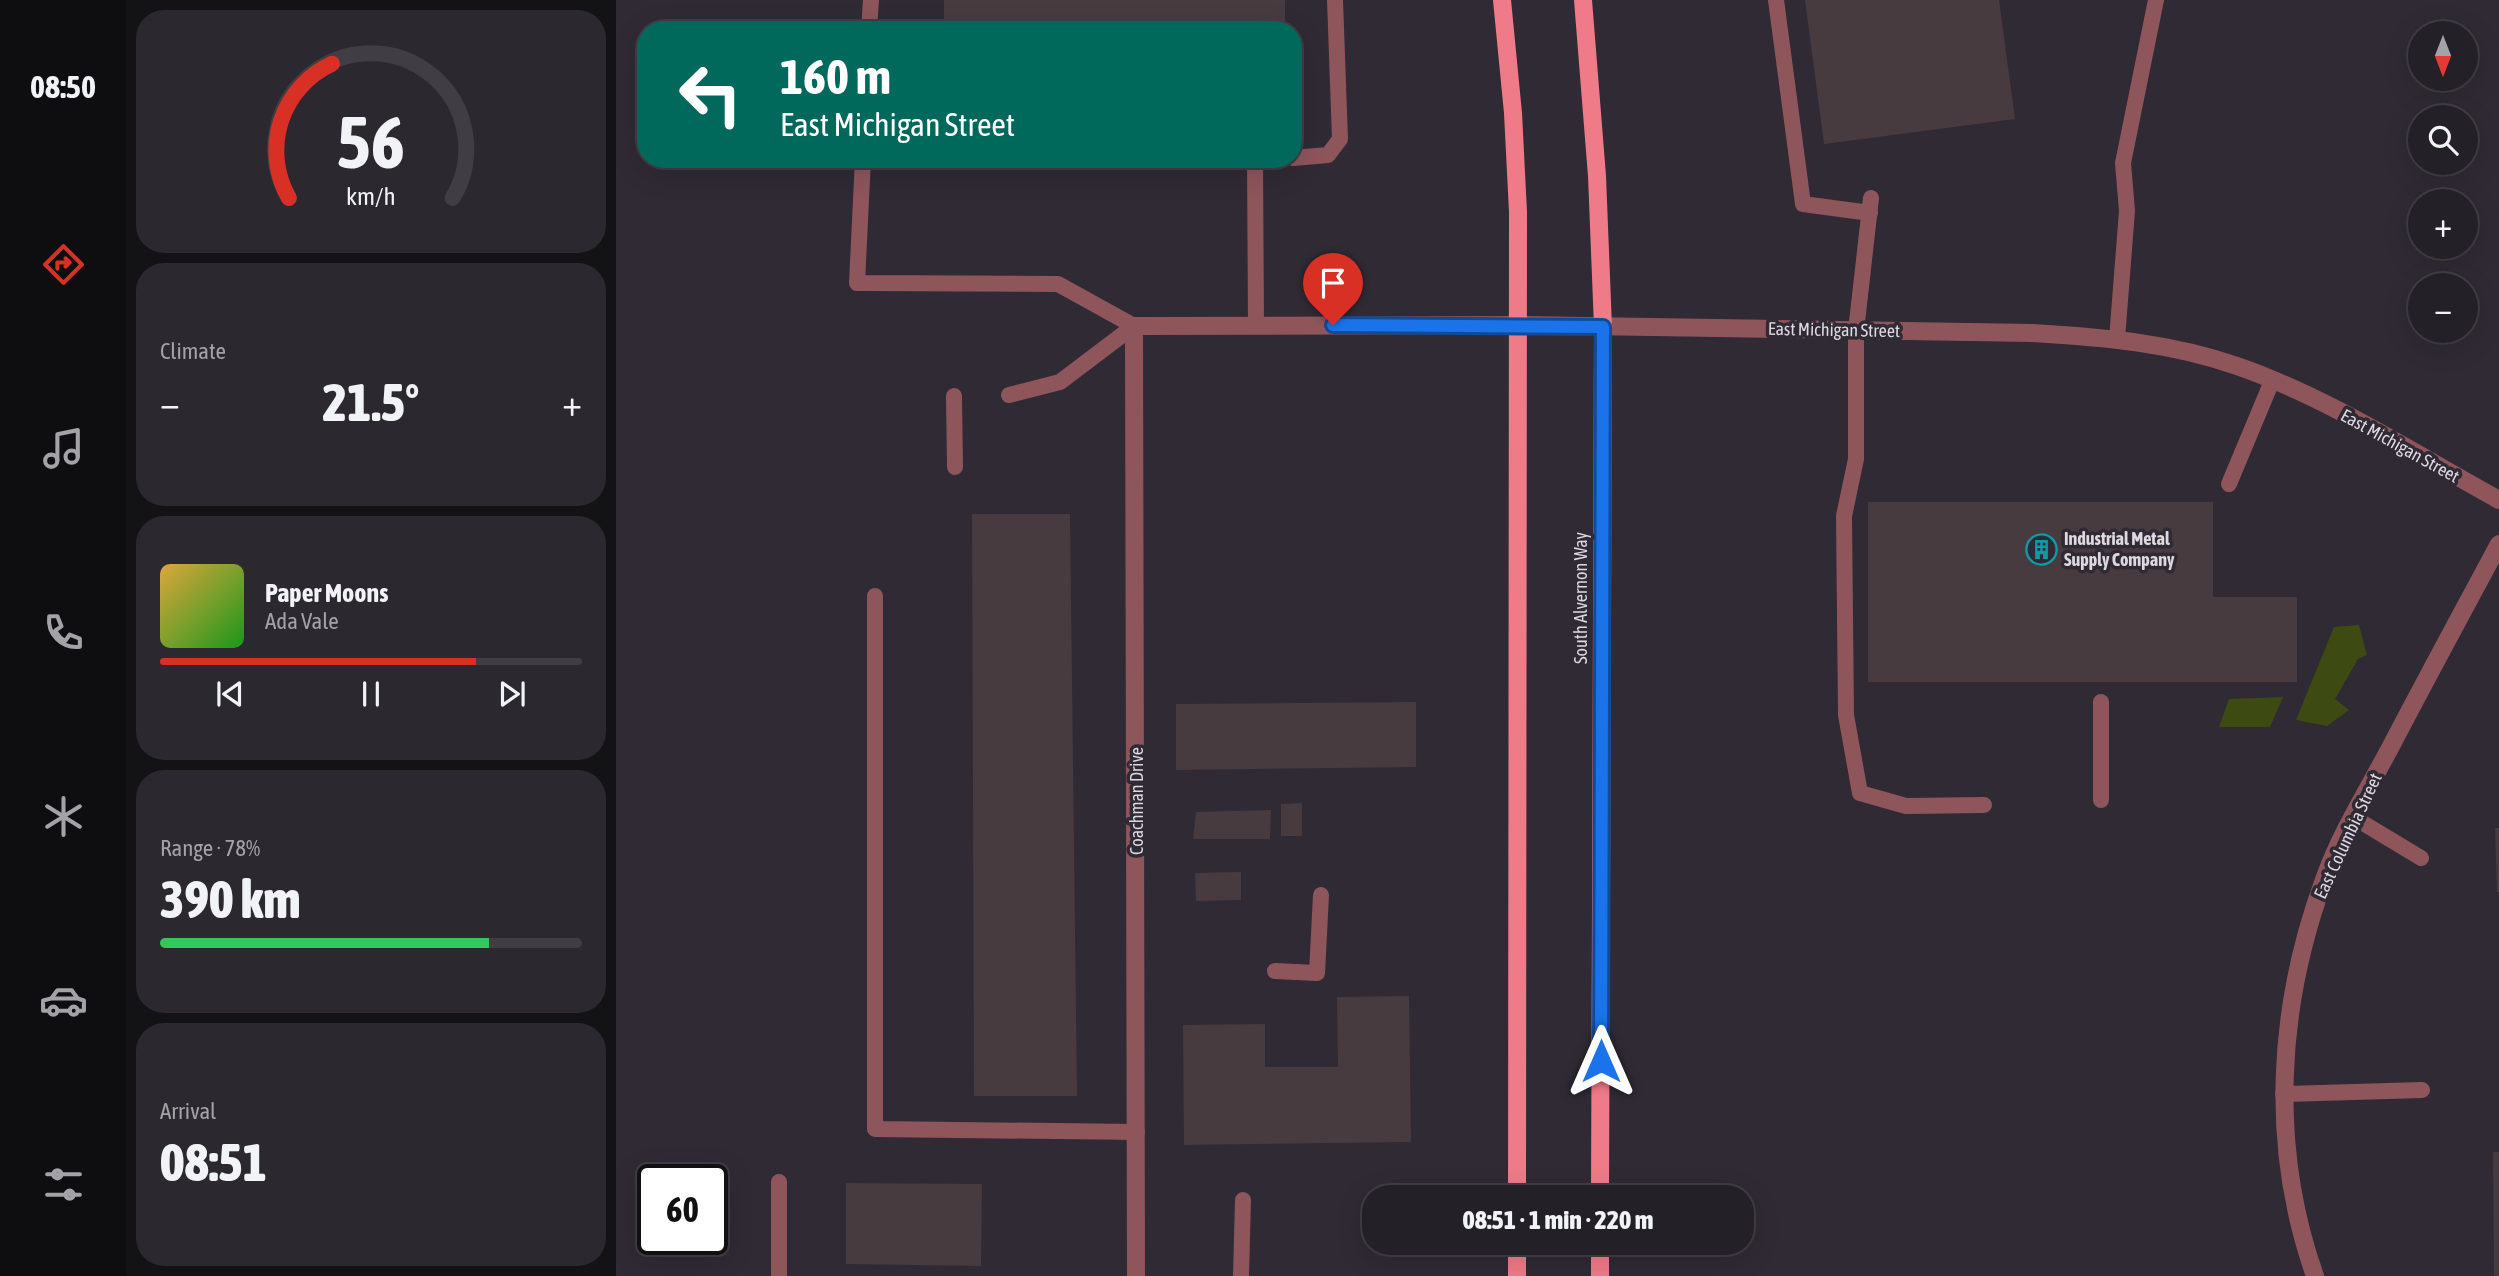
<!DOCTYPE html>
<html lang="en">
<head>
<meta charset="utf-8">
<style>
  body { margin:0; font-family:"Asap Condensed",sans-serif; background:#2b282f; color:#f1f3f6; height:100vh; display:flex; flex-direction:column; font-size:26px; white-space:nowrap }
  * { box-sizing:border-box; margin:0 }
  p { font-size:23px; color:#a3a3a7 }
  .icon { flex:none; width:38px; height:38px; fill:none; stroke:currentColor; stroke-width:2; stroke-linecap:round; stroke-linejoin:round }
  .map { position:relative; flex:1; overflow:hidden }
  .panel { display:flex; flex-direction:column; gap:10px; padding:10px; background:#131215; width:490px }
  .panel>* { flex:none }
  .top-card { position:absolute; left:21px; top:21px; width:665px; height:147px; border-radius:28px; box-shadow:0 7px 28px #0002,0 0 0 2px #403e44; background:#00695c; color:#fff; overflow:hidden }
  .needle { width:46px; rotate:180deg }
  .tools { position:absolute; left:1792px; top:21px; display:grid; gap:14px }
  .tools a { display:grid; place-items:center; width:70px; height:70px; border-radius:50%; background:#232027; box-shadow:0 7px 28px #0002,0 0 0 2px #403e44; font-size:35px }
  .speed { position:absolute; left:21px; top:1164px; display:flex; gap:14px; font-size:35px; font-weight:700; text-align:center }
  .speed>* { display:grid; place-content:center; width:91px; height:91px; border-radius:50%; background:#232027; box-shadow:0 7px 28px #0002,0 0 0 2px #403e44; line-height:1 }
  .speed .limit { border:4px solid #111; border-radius:10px; background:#fff; color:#111 }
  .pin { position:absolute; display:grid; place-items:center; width:60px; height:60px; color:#fff; margin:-72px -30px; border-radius:50% 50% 50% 0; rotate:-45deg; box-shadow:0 0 7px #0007 }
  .pin .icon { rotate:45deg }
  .me { position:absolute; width:77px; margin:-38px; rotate:0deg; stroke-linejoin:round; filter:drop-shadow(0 0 5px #0008) }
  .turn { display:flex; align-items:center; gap:24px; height:147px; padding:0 28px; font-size:32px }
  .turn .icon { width:91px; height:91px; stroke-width:2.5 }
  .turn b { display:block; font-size:49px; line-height:60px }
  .big { font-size:52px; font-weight:800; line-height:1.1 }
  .panel .card { flex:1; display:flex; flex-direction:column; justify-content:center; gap:10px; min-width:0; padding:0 24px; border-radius:28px; background:#2b282f }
  .panel .dial { align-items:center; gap:0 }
  .dial svg { height:182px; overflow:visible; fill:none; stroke:#403e44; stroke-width:7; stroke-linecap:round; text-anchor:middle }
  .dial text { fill:#f1f3f6; stroke:none }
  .song { display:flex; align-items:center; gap:21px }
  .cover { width:84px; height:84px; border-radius:10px; background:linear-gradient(135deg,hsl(40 70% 55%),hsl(120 70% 35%)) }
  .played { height:7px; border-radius:4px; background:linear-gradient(90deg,#d93025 75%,#403e44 75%) }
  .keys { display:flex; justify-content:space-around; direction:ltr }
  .heat { display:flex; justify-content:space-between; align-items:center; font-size:38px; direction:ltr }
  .charge { height:10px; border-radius:5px; background:linear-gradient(90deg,#34c759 78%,#403e44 0) }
  .trip { position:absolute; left:746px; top:1185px; width:392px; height:70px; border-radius:28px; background:#232027; box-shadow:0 7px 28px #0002,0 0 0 2px #403e44; font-weight:800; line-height:70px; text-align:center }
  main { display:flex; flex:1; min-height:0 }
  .tab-bar { display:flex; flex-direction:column; width:126px; justify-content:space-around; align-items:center; background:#0e0d10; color:#a3a3a7 }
  .tab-bar .icon { width:49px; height:49px }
  .tab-bar .active { color:#d93025 }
  .tab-bar b { font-size:32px; color:#f1f3f6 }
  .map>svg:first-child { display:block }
  .green { fill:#3d4b13 }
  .building { fill:#473b3f }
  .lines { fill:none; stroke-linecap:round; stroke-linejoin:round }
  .service { stroke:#8e555b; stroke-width:16 }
  .minor { stroke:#8e555b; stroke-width:18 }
  .primary { stroke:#ef7a88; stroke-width:18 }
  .route-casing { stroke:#114b97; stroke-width:18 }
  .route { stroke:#1a73e8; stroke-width:12 }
  .labels { text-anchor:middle; stroke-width:7; stroke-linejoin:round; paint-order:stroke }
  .street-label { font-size:18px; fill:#dcd9e0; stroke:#2f2a34 }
  .poi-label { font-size:18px; font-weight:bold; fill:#dcd9e0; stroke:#2f2a34; text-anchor:start }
</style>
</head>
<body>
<main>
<nav class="tab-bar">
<b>08:50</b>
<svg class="icon active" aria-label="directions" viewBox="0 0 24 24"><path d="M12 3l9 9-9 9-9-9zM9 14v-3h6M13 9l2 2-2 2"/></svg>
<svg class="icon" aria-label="music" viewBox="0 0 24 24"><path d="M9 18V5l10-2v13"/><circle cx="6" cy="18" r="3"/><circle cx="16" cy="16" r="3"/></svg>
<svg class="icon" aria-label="phone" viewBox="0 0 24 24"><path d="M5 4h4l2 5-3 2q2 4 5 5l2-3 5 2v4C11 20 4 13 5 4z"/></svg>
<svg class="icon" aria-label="climate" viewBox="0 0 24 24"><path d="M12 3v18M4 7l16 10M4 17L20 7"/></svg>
<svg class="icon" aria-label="car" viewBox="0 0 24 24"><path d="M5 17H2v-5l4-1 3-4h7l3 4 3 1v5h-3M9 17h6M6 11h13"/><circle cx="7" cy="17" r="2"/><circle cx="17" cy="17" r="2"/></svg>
<svg class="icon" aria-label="filters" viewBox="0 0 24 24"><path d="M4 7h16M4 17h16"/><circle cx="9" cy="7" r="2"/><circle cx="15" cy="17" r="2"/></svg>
</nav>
<section class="panel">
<div class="card dial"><svg viewBox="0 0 100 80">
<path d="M14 69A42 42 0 1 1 86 69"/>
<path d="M14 69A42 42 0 0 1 33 10" stroke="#d93025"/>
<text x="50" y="56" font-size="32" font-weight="700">56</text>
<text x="50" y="72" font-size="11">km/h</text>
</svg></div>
<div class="card"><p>Climate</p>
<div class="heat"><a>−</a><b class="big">21.5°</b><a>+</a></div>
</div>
<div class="card">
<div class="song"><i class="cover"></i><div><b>Paper Moons</b><p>Ada Vale</p></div></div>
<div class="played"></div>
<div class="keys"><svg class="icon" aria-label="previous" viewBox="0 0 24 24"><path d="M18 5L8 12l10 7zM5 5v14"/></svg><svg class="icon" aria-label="pause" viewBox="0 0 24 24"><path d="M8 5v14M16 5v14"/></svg><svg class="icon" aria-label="next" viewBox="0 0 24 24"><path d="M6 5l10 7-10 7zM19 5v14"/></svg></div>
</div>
<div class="card"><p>Range · 78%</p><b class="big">390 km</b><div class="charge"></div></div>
<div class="card"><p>Arrival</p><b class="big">08:51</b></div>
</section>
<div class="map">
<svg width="1883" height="1276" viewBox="0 0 1883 1276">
  <rect width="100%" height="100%" fill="#2f2a34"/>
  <path class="green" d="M1743 625 1751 655 1742 659 1719 699 1733 710 1711 726 1680 720 1718 627Z
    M1667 697 1654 727H1603L1613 699Z"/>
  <path class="building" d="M328 0H669V30H328Z
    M1189 0H1383L1399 119 1208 144Z
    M1252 502H1597V597H1681V682H1252Z
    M356 514H454L461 1096H358Z
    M800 702V767L560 770V704Z
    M686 803V836H665V804Z
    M655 810 654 839H577L580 812Z
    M1879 828H1883V892H1881Z
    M625 872V900L580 901 579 873Z
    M793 996 795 1142 568 1145 567 1025 649 1024V1067H722L721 997Z
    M1877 1152H1883V1276H1878Z
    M230 1183 366 1184 365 1266 230 1264Z"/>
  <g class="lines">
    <path class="service" d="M1160 0 1187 204 1254 213
      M253 30 255 0
      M677 158 712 155 724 139 719 0
      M247 159 241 283 442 284 518 326 444 382 393 395
      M639 159 640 325
      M1255 198 1240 331V459L1228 516 1230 715 1244 793 1290 806 1368 805
      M1501 339 1511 211 1507 163 1540 0
      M338 396 339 467
      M1613 484 1656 381
      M259 596V1129L521 1132
      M1485 702V800
      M1737 817 1805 858
      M659 971 701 973 705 895
      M1667 1094 1806 1090
      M163 1276V1182
      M625 1276 627 1200"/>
    <path class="minor" d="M520 1276 518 326 902 325 1416 333C1486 337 1555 343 1621 366 1711 397 1799 454 1883 500
      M1699 1276C1653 1146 1661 1006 1709 877 1725 833 1751 791 1773 750 1809 681 1846 613 1883 544"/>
    <path class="primary" d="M886 0 897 113 902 212 901 1197
      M967 0 981 176 987 327 984 1197
      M901 1276V1242
      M984 1276V1242"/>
  </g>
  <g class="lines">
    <defs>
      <path id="route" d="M717 325 987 327 985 1061"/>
    </defs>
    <use href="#route" class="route-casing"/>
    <use href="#route" class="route"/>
  </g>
  <defs>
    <symbol id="building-ring" viewBox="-11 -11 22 22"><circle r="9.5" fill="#2f2a34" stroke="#0f9aa8" stroke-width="1.5"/><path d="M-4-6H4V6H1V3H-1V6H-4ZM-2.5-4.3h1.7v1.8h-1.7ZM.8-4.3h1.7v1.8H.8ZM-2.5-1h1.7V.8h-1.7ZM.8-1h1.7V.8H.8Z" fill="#0f9aa8"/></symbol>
  </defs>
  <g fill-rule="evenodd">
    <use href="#building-ring" x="1408" y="532" width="35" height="35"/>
  </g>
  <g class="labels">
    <g class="street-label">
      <text transform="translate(1218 330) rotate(1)" y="6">East Michigan Street</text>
      <text transform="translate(1784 446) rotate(29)" y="6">East Michigan Street</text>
      <text transform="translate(965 598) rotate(-90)" y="6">South Alvernon Way</text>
      <text transform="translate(521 801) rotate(-90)" y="6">Coachman Drive</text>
      <text transform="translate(1732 836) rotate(-65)" y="6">East Columbia Street</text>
    </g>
    <g class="poi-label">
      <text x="1448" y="545">Industrial Metal<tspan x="1448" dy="21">Supply Company</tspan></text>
    </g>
  </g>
</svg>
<div class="tools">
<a><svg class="needle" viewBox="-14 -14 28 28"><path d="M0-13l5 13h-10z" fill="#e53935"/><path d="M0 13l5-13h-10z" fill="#a3a3a7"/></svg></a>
<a><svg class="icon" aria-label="search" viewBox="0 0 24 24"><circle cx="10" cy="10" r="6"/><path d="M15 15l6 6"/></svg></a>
<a>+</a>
<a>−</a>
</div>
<div class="speed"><div class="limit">60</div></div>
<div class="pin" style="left:717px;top:325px;background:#d93025"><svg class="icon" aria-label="arrive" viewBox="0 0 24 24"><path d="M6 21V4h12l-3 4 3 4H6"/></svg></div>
<svg class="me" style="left:985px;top:1061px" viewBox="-20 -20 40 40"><path d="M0-17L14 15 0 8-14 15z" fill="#1a73e8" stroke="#fff" stroke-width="4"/></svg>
<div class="trip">08:51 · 1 min · 220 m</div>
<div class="top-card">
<div class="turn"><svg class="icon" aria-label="left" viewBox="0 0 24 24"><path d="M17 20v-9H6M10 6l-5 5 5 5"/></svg><div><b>160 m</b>East Michigan Street</div></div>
</div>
</div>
</main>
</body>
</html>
